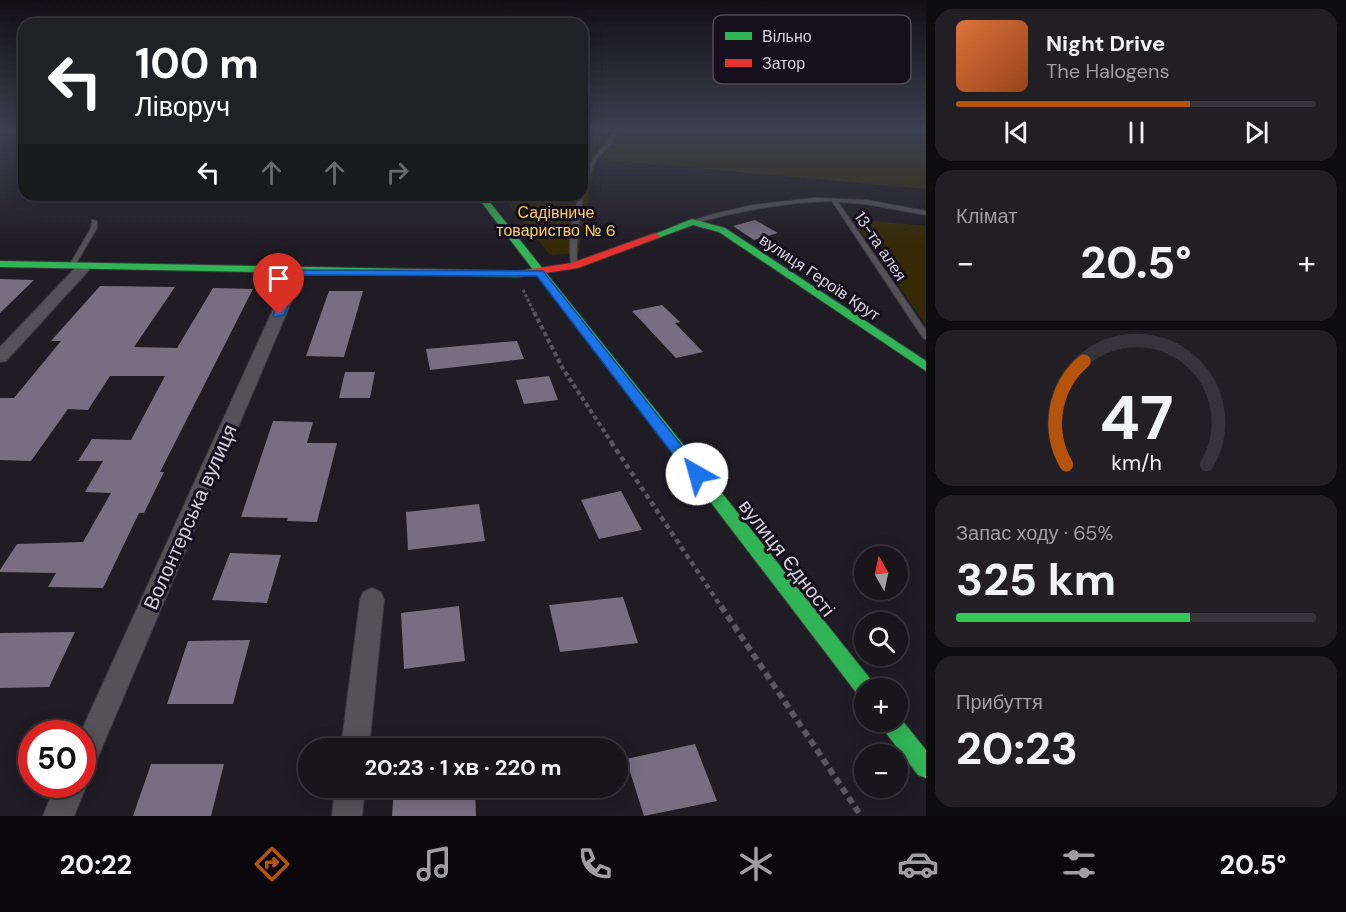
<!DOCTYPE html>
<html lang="uk">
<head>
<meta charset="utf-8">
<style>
  body { margin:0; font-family:"DM Sans",sans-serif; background:#211e24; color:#f1f3f6; height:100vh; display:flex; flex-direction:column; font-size:22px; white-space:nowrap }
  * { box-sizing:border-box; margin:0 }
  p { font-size:20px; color:#9f9fa3 }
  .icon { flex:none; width:33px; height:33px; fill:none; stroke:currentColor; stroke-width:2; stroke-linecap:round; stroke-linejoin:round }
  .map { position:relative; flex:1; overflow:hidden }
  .side { display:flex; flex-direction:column; gap:9px; padding:9px; background:#0d0c0f; width:420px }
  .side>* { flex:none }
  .guide { position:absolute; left:18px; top:18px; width:570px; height:183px; border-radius:18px; box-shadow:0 3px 15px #0003,0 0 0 2px #36343a; background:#202124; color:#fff; overflow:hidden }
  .needle { width:39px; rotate:351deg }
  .tools { position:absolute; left:854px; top:546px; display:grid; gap:12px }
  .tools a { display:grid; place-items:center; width:54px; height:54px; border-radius:50%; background:#18151b; box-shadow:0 3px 15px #0003,0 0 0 2px #36343a; font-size:30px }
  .speed { position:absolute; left:18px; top:720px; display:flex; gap:12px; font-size:30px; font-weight:700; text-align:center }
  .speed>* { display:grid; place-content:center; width:78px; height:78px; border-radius:50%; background:#18151b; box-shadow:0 3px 15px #0003,0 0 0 2px #36343a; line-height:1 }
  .speed .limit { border:9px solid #d22; background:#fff; color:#111 }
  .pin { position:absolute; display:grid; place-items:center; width:51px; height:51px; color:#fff; margin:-62px -26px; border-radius:50% 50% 50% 0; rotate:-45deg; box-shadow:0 0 6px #0007 }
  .pin .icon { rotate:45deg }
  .me { position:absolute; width:66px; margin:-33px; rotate:322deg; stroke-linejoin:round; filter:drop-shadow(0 0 4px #0008) }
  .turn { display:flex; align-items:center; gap:21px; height:126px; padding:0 18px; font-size:27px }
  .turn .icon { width:78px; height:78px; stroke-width:2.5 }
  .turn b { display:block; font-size:42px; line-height:51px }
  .lanes { display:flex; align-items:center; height:57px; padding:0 18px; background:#0003; justify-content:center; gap:30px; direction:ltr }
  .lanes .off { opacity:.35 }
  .big { font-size:45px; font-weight:700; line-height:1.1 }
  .side .tile { flex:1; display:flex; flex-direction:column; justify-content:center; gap:9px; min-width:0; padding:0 21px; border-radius:18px; background:#211e24 }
  .side .dial { align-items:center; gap:0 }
  .dial svg { height:156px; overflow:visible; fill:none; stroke:#36343a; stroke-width:7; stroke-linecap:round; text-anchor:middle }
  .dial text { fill:#f1f3f6; stroke:none }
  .song { display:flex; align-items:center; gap:18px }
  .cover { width:72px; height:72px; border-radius:9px; background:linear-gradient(135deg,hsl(20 70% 55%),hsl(20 70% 35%)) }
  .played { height:6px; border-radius:3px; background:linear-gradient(90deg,#b45309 65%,#36343a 65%) }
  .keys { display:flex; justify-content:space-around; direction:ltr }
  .heat { display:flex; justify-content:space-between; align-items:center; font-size:33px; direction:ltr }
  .charge { height:9px; border-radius:4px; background:linear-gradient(90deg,#34c759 65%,#36343a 0) }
  .trip { position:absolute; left:298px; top:738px; width:330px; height:60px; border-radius:30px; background:#18151b; box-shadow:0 3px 15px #0003,0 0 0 2px #36343a; font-weight:700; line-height:60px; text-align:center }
  .menu { display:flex; height:96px; justify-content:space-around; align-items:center; background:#0a080b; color:#9f9fa3 }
  .menu .icon { width:42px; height:42px }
  .menu .selected { color:#b45309 }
  .menu b { font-size:27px; color:#f1f3f6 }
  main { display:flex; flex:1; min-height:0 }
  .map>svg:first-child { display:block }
  .green { fill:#352a07 }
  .building { fill:#776e81 }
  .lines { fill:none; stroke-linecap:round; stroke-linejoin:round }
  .lane-casing { stroke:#3a383e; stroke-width:2 }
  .street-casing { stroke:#3a383e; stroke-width:2 }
  .fast-casing { stroke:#3a383e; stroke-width:2 }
  .jam-casing { stroke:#3a383e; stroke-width:2 }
  .path-far3 { stroke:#59565c; stroke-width:3; stroke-dasharray:3 2; stroke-linecap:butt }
  .path-far2 { stroke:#59565c; stroke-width:4; stroke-dasharray:4.5 3; stroke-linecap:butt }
  .path-far1 { stroke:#59565c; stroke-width:4.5; stroke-dasharray:5 4; stroke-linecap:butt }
  .path { stroke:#59565c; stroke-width:6; stroke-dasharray:7 4.5; stroke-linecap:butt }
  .lane { fill:#545257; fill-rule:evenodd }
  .street { fill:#545257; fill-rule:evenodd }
  .fast { fill:#30b455; fill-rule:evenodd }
  .jam { fill:#e5322d; fill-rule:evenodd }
  .route { fill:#1a73e8; stroke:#114b97; stroke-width:1.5 }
  .labels { text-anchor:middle; stroke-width:6; stroke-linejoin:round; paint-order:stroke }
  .far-park-label { font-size:16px; fill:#fad558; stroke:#16101e }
  .far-street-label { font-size:16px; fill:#d4d0db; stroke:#16101e }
  .street-label { font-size:20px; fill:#d4d0db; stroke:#16101e }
  .key { fill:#16101e; stroke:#4f4a57; stroke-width:1.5 }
  .key-label { font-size:16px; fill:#d4d0db }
</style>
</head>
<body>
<main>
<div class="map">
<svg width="926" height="816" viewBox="0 0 926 816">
  <rect width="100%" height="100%" fill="#201c24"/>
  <path class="green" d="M582 131H926V189L596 159 578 253 550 255 501 195H582Z
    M853 219 926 226V325Z"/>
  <path class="building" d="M755 220 778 233 754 240 733 226Z
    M0 279 34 280 0 313Z
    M100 286 175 287 134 347 177 348 213 288 253 289 160 472H164L144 513H139L103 588 48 587 56 573 0 572V570L17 544 83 542 111 493 85 492 103 461H78L92 439 131 440 165 376H110L88 410 68 409 31 461 0 460V398H14L61 341H51Z
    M329 291H363L344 357 306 356Z
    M662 305 680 322 675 323 703 352 676 358 632 311Z
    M517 341 524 359 430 370 426 349Z
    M345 372H375L370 398H339Z
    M549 376 558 400 524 404 516 380Z
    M273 421 313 422 307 443H337L317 522 287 521 288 518 241 517Z
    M621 491 642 530 599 539 581 500Z
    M479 504 485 541 408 550 406 512Z
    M230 553 281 555 267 603 212 600Z
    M623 597 638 643 560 652 549 605Z
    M459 606 465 661 404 669 401 613Z
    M75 632 49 687 0 688V633Z
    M250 640 233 704H167L188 641Z
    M695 744 717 801 644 816 626 759Z
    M151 764H224L211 816H133Z
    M394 788H475L476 816H392Z"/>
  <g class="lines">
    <defs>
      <path id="lane" d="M613 131H617C613 148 603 149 596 161 581 189 576 234 577 266L576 267H572C566 245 573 217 579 195H582C582 181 587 165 596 155 603 146 609 142 613 131Z
        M815 198 866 200 926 211V215L866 204 838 202 926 330V339L923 338 832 201C784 202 739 211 692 224L689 222 710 215 753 205Z
        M92 220 97 221V228L74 267H70L69 266 91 228Z"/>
      <path id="street" d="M84 263 89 264V270L6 361 0 362V347L79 264Z
        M297 268 304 272 92 771 83 775 87 784 74 816H43L56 784H82V734H80L290 272Z
        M372 588 381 592 384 600 369 748H341L360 600 363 592Z
        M335 788H365L362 816H332Z"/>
      <path id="fast" d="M476 195H484L872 681 875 688H864V698L858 695Z
        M692 219 725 228 926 361V371L719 232 693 225 658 238 650 236Z
        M0 261 518 271 523 274 518 277 0 267Z
        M897 714 926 750V778L918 775 883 729 880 722H897Z"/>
      <path id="jam" d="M655 233 660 236 658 238 578 268 518 277 513 274 518 271 572 263Z"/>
    </defs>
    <use href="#lane" class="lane-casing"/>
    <use href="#street" class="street-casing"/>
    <use href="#fast" class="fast-casing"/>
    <use href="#jam" class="jam-casing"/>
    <path class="path-far3" d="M523 290 535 314"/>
    <path class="path-far2" d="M534 312 563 369 612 443"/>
    <path class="path-far1" d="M611 442 722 608"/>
    <path class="path" d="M721 606 861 816"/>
    <use href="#lane" class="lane"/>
    <use href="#street" class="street"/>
    <use href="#fast" class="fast"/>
    <use href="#jam" class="jam"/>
  </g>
  <linearGradient id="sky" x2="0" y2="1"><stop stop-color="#120f14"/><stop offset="0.53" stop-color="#3c4050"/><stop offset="1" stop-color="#3c4050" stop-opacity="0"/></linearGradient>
  <rect width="926" height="246" fill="url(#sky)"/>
  <path class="route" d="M293 270 543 271 704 474 697 480 691 478 537 276 301 275 284 315 275 317 273 315Z"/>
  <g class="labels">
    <g class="far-park-label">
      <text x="556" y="218">Садівниче<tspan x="556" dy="18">товариство № 6</tspan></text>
    </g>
    <g class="far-street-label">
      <text transform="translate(881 246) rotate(56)" y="6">13-та алея</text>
      <text transform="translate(820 277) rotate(34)" y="6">вулиця Героїв Крут</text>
    </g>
    <g class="street-label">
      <text transform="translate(190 517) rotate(-66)" y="7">Волонтерська вулиця</text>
      <text transform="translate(787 558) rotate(52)" y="7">вулиця Єдності</text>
    </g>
  </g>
  <rect x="713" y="15" width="198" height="69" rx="9" class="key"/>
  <rect x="725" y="32" width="27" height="8" fill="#30b455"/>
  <rect x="725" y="59" width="27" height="8" fill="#e5322d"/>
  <g class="key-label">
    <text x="762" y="42">Вільно</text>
    <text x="762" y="69">Затор</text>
  </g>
</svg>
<div class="tools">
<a><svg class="needle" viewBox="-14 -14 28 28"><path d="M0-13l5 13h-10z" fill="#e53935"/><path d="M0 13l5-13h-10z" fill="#9f9fa3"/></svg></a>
<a><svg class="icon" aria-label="search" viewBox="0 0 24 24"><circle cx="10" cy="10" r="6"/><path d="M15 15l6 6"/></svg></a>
<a>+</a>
<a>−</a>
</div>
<div class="speed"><div class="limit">50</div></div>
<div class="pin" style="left:279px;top:315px;background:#d93025"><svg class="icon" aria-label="arrive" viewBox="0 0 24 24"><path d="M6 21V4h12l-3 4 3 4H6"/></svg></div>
<svg class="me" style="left:697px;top:474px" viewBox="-20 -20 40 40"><circle r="19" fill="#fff"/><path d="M0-13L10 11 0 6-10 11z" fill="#1a73e8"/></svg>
<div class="trip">20:23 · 1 хв · 220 m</div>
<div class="guide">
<div class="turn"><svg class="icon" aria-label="left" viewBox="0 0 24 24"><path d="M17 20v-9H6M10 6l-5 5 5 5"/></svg><div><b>100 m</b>Ліворуч</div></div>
<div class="lanes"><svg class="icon" aria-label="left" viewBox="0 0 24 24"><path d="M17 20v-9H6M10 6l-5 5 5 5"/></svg><svg class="icon off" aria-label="ahead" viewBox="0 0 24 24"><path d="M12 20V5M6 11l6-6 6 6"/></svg><svg class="icon off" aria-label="ahead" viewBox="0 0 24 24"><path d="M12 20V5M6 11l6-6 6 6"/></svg><svg class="icon off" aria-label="right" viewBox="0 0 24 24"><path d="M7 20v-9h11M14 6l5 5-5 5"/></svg></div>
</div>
</div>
<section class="side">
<div class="tile">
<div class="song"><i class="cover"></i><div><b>Night Drive</b><p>The Halogens</p></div></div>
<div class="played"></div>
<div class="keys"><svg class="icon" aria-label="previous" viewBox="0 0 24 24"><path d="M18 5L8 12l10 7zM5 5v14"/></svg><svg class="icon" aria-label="pause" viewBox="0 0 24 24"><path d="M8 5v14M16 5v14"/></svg><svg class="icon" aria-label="next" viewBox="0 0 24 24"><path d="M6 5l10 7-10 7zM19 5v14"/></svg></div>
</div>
<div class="tile"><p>Клімат</p>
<div class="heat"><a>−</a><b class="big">20.5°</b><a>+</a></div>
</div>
<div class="tile dial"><svg viewBox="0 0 100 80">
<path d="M14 69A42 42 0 1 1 86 69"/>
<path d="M14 69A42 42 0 0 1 23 16" stroke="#b45309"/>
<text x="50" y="56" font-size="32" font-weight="700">47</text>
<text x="50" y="72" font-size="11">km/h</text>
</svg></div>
<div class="tile"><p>Запас ходу · 65%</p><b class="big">325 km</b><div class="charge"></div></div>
<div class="tile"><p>Прибуття</p><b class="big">20:23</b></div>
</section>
</main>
<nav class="menu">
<b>20:22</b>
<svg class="icon selected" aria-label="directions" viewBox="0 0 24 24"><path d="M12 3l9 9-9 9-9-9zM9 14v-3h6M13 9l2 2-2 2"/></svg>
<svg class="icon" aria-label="music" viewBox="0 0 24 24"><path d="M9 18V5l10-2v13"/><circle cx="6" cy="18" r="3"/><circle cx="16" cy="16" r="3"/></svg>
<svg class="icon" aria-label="phone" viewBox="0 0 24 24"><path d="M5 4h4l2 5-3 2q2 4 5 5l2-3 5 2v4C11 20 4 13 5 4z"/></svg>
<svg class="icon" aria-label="climate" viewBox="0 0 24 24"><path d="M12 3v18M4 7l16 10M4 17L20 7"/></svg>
<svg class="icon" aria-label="car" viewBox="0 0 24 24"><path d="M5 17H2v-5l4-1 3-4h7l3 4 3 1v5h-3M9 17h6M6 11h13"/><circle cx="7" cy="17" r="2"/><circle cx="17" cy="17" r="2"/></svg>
<svg class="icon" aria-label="filters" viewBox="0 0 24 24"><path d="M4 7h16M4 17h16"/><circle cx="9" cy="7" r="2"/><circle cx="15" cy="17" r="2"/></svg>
<b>20.5°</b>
</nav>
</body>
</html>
